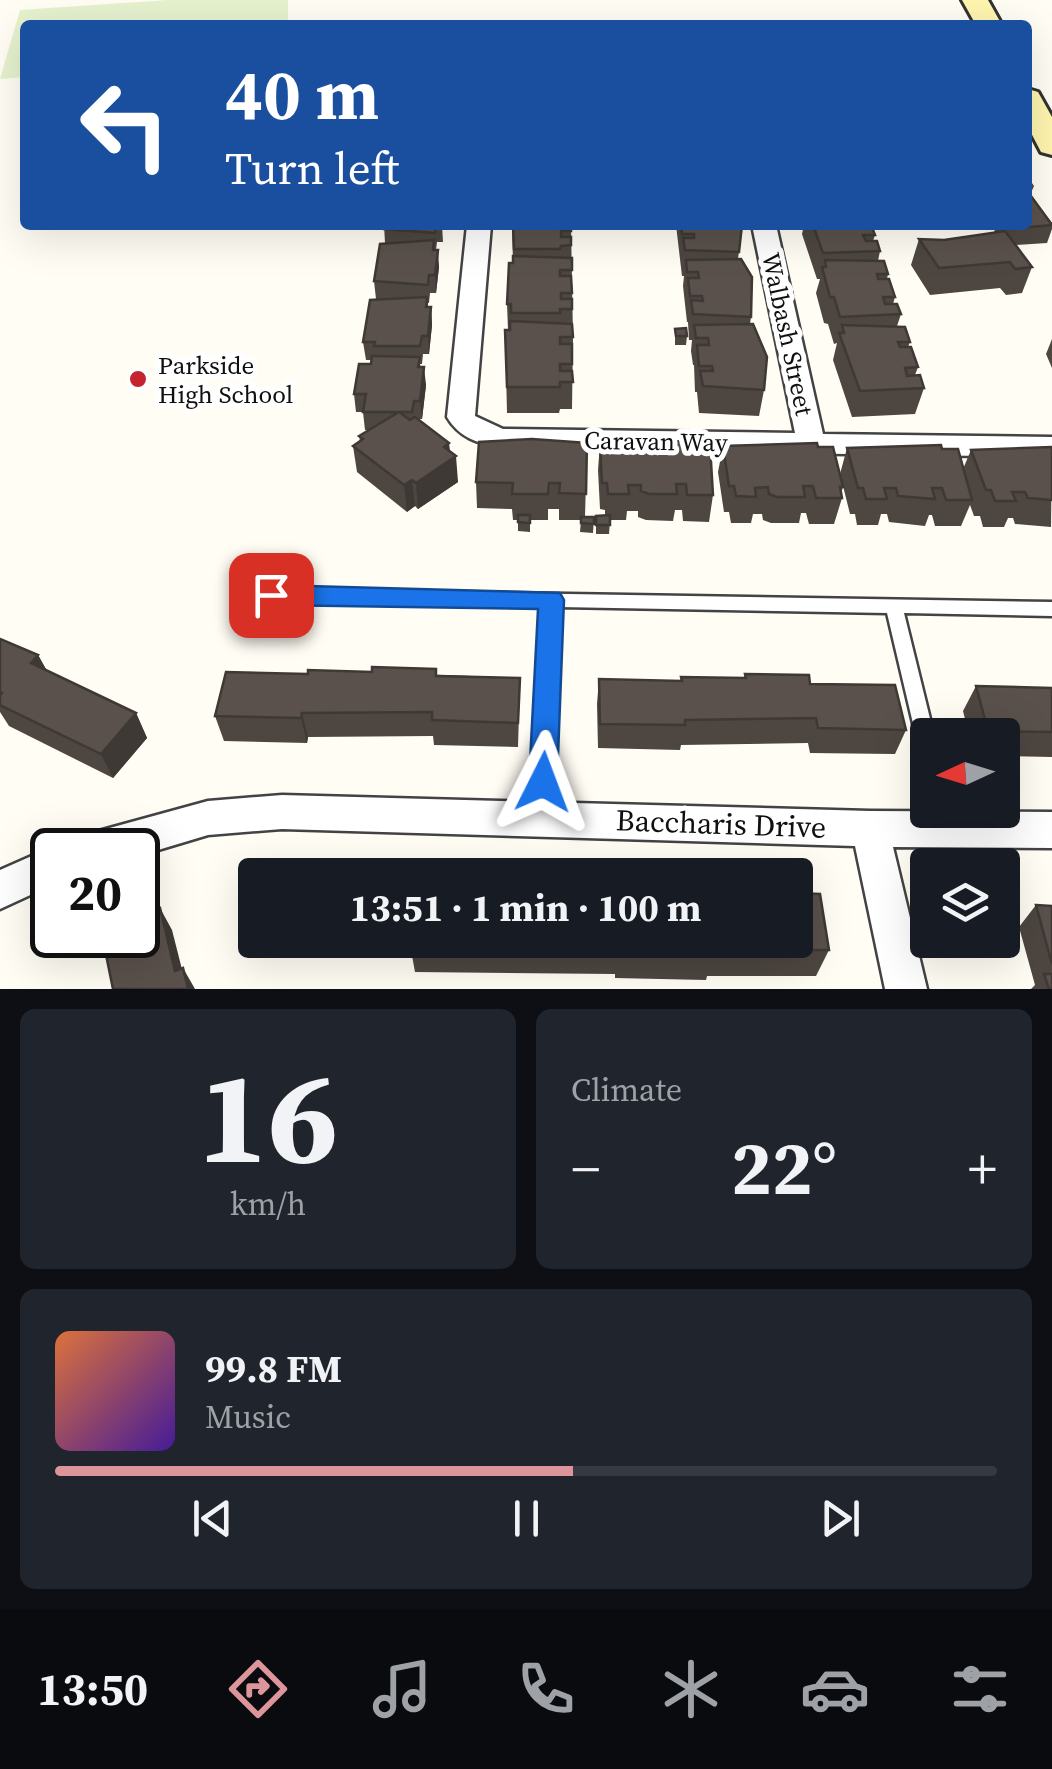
<!DOCTYPE html>
<html lang="en">
<head>
<meta charset="utf-8">
<style>
  body { margin:0; font-family:"Source Serif 4",serif; background:#20242c; color:#f1f3f6; height:100vh; display:flex; flex-direction:column; font-size:38px; white-space:nowrap }
  * { box-sizing:border-box; margin:0 }
  p { font-size:32px; color:#9ea1a6 }
  .icon { flex:none; width:55px; height:55px; fill:none; stroke:currentColor; stroke-width:2; stroke-linecap:round; stroke-linejoin:round }
  .map { position:relative; height:989px; overflow:hidden }
  .side { display:flex; flex-direction:column; gap:20px; padding:20px; background:#0d0f14; flex:1 }
  .side>* { flex:none }
  .guide { position:absolute; left:20px; top:20px; width:1012px; height:210px; border-radius:10px; box-shadow:0 10px 40px #0002; background:#1a4fa0; color:#fff; overflow:hidden }
  .needle { width:65px; rotate:266deg }
  .buttons { position:absolute; left:910px; top:718px; display:grid; gap:20px }
  .buttons a { display:grid; place-items:center; width:110px; height:110px; border-radius:10px; background:#171b24; box-shadow:0 10px 40px #0002; font-size:50px }
  .speed { position:absolute; left:30px; top:828px; display:flex; gap:20px; font-size:50px; font-weight:700; text-align:center }
  .speed>* { display:grid; place-content:center; width:130px; height:130px; border-radius:50%; background:#171b24; box-shadow:0 10px 40px #0002; line-height:1 }
  .speed .limit { border:5px solid #111; border-radius:15px; background:#fff; color:#111 }
  .pin { position:absolute; display:grid; place-items:center; width:85px; height:85px; color:#fff; margin:-42px; border-radius:20px; box-shadow:0 5px 15px #0006 }
  .me { position:absolute; width:110px; margin:-55px; rotate:3deg; stroke-linejoin:round; filter:drop-shadow(0 0 8px #0008) }
  .turn { display:flex; align-items:center; gap:35px; height:210px; padding:0 40px; font-size:45px }
  .turn .icon { width:130px; height:130px; stroke-width:2.5 }
  .turn b { display:block; font-size:70px; line-height:85px }
  .big { font-size:75px; font-weight:700; line-height:1.1 }
  .side .card { flex:1; display:flex; flex-direction:column; justify-content:center; gap:15px; min-width:0; padding:0 35px; border-radius:15px; background:#20242c }
  .side .dial { align-items:center; gap:0 }
  .dial b { font-size:130px; line-height:1 }
  .song { display:flex; align-items:center; gap:30px }
  .cover { width:120px; height:120px; border-radius:15px; background:linear-gradient(135deg,hsl(20 70% 55%),hsl(260 70% 35%)) }
  .played { height:10px; border-radius:5px; background:linear-gradient(90deg,#dd959c 55%,#363941 55%) }
  .keys { display:flex; justify-content:space-around; direction:ltr }
  .heat { display:flex; justify-content:space-between; align-items:center; font-size:55px; direction:ltr }
  .side .tiles { flex:1; display:grid; gap:20px; grid-template-columns:1fr 1fr }
  .card:last-child { grid-column:span 2 }
  .trip { position:absolute; left:238px; top:858px; width:575px; height:100px; border-radius:10px; background:#171b24; box-shadow:0 10px 40px #0002; font-weight:700; line-height:100px; text-align:center }
  .tab-bar { display:flex; height:160px; justify-content:space-around; align-items:center; background:#090b0e; color:#9ea1a6 }
  .tab-bar .icon { width:70px; height:70px }
  .tab-bar .current { color:#dd959c }
  .tab-bar b { font-size:45px; color:#f1f3f6 }
  .map>svg:first-child { display:block }
  .pitch { fill:#e6f2ce }
  .lines { fill:none; stroke-linecap:round; stroke-linejoin:round }
  .lane-casing { stroke:#434343; stroke-width:5 }
  .street-casing { stroke:#434343; stroke-width:5 }
  .secondary-casing { stroke:#323232; stroke-width:6 }
  .lane { fill:#fff; fill-rule:evenodd }
  .street { fill:#fff; fill-rule:evenodd }
  .secondary { fill:#fff5af; fill-rule:evenodd }
  .wall { fill:#4d4641 }
  .shaded-wall { fill:#3f3935 }
  .building { fill:#5a514c; stroke:#3f3935; stroke-width:2.5 }
  .route { fill:#1a73e8; stroke:#114b97; stroke-width:2.5 }
  .poi-dot { fill:#c5232d; stroke:#fff; stroke-width:4 }
  .labels { text-anchor:middle; stroke-width:10; stroke-linejoin:round; paint-order:stroke }
  .street-label { font-size:25px; fill:#101010; stroke:#fff }
  .poi-label { font-size:25px; fill:#101010; stroke:#fff; text-anchor:start }
  .near-street-label { font-size:30px; fill:#101010; stroke:#fff }
</style>
</head>
<body>
<div class="map">
<svg width="1052" height="989" viewBox="0 0 1052 989">
  <rect width="100%" height="100%" fill="#fffdf4"/>
  <path class="pitch" d="M168 0H288V25H25V77L0 79 20 10Z"/>
  <g class="lines">
    <defs>
      <path id="lane" d="M271 589 1052 602V616L904 613 934 735H928V757L922 755 919 749 887 613 559 607 550 818 548 824 541 827 534 824 532 818 543 606 271 601 265 600 263 595 265 590Z"/>
      <path id="street" d="M467 225H491L475 416 503 429 795 433 752 225H776L823 434 1052 437V457L503 449C479 443 460 439 447 417Z
        M282 795 870 811 1052 812V848L893 847 927 989H885L855 846 282 829 208 835 138 856V850H76L81 837 95 832 208 801Z
        M52 847 59 850H52V885L0 909V870Z"/>
      <path id="secondary" d="M962 0H988L1002 25H976Z
        M1028 89 1038 92 1052 117V155L1041 152 1028 127Z"/>
    </defs>
    <use href="#lane" class="lane-casing"/>
    <use href="#street" class="street-casing"/>
    <use href="#secondary" class="secondary-casing"/>
    <use href="#lane" class="lane"/>
    <use href="#street" class="street"/>
    <use href="#secondary" class="secondary"/>
  </g>
  <path class="wall" d="M1028 177 1034 186 1030 195 1052 223V229L1047 243 1015 245 1032 267 1022 293 1006 295 1000 288 930 295 911 265 919 239 944 240 994 233 995 229 992 225H1028Z
    M384 225H442L443 242H437L436 250 439 267 436 293H430L429 303H428V307H431L432 325 429 354H423L422 364H420L426 385 422 419H417L450 451 458 482 418 509 415 506 407 512 357 472 353 446 360 441 359 436 368 430H365L363 412H356L354 394 371 364 372 360H366L363 342 383 299H376L374 281 385 243Z
    M512 225H571L573 337 572 409H560L559 413H507L505 330H508L507 304 513 263Z
    M676 225H742V227L738 259 751 317 750 324 764 390 759 416 699 413 697 392H695L694 365H693L691 351 692 340H689L688 322H687L683 286 684 276H682Z
    M804 225H871L875 235 873 241 880 251 878 261 888 274 887 279 895 297 893 304 901 314 897 326 910 342 908 347 918 367 915 375 924 388 915 414 852 417 833 360 837 343 834 344 828 324 824 323 816 293 820 279H817L802 234Z
    M675 329 687 336 686 345H675Z
    M1052 339V368L1046 354Z
    M587 443 585 517H594L593 533 580 532 581 520H559V509H548V520H530V532L518 531V520H513L512 509 477 508 476 482Z
    M600 443 694 445 713 495 709 522 683 521 682 510H675L673 521 646 520 638 517V511H627L626 520H610L609 534H596V516L605 515V510L600 509 598 470Z
    M723 446 818 447 843 487 841 494 842 498 834 524H809L806 513H801L799 523H771L763 520 762 514H753L751 523H731L729 512H724L718 472Z
    M1052 447 1051 527 1015 524 1013 518H1008L1004 527H983L980 516H974L970 505 961 526H935L932 515H929L925 526 889 522 887 514H881L878 525H857L855 514H850L840 474 847 448 942 449 963 469 971 450Z
    M0 639 38 655 47 671 136 713 147 738 113 778 9 726 0 712Z
    M372 672 520 678 518 747 434 745 433 736 308 737 307 743 224 741 215 716 308 674Z
    M745 674 810 684 906 730 895 754 810 753 808 743 681 745 680 750 598 748 597 704 599 679 680 681 681 677 744 678Z
    M976 686 1052 688V757L1002 756V735H969L963 711Z
    M1036 905 1052 906V989H1031L1035 985 1019 927Z
    M410 945 829 950 816 976H707L706 980 615 978V974L415 972Z"/>
  <path class="shaded-wall" d="M438 250 439 267 436 293 435 275Z
    M431 307 432 325 429 354 428 336Z
    M424 367 426 385 422 419 420 401Z
    M449 443 451 459 456 456 458 482 418 509 416 483 444 447Z
    M412 480 415 506 407 512 404 485Z
    M38 655 52 680 31 663Z
    M136 713 147 738 113 778 101 754Z
    M302 713 308 737 307 743 301 718Z
    M160 908 172 930 187 989 175 971Z
    M183 968 195 989H188Z"/>
  <path class="building" d="M1028 192 1052 225 1007 229 1005 225H1028Z
    M384 225H436L435 233 384 229Z
    M513 225H571V231H561V237H571V245L561 246 560 249H514Z
    M681 225H742L739 252 685 250 683 238H694V234H682Z
    M813 225H871L875 235H863L866 241H877L880 251 823 253Z
    M1005 231 1032 267 1015 269 1010 262 939 268 919 239 944 240Z
    M434 240 433 250H438L435 275H429L428 285 374 281 380 244Z
    M513 256 572 258V270H560V276H571L572 293H561V299H572V309H560V313H511V304H507L509 263H513Z
    M741 259 752 277 751 317 693 314 691 300 703 301 702 296H690L688 278H699L698 272H687L686 260Z
    M825 260 884 261 888 274H877L878 279H889L895 297H883L885 304H897L901 314 840 317 834 297H830L822 267H826Z
    M427 297 426 307H431L428 336H422L420 346H374L375 342H363L370 300Z
    M510 321 572 324 573 337H560V344H572V364H560V371H572L573 382H560V387H507L505 330H510Z
    M753 324 767 357 764 390 703 386 700 371H713L712 366H699L697 345H709L708 338H696L694 325Z
    M842 325 905 327 910 342H898L900 347H911L918 367 905 368 907 376 920 375 924 388 860 391 839 333H844Z
    M686 328 687 336H676L675 329Z
    M372 356 420 357 418 367H424L420 401H414L412 412H363L366 394H354L359 364H371Z
    M399 412 410 420 415 417 449 443 444 447 456 456 416 483 412 480 404 485 353 446 363 439 359 436Z
    M532 439 587 443 586 494 559 493 560 483H549L548 494H512L513 483 476 482 479 442Z
    M694 441V445H710L713 495H687L686 484H676L677 494H649L641 491V485H628L629 494H608L607 483H602L600 443Z
    M817 443 818 447H833L843 487H840L842 498H816L813 486H803L805 497H777L769 494 768 487 755 488 756 497 736 496 734 486H729L723 446Z
    M941 445 942 449H958L972 500H946L942 488H932L935 499 898 496 896 488H884L887 499H866L863 488H858L847 448Z
    M1052 447V500L1028 498 1025 492H1012L1016 501H995L991 490H986L971 450Z
    M518 515H530V523L518 522Z
    M610 515V525H596V516Z
    M581 517H594V524L581 523Z
    M0 639 38 655 31 663 136 713 101 754 0 705V695L2 693 0 692Z
    M372 667 436 669V676L520 678 518 723 432 720V712L302 713 301 718 215 716 226 672 308 674V670L372 672Z
    M745 674 809 675 810 684 895 685 906 730 818 728 816 718 685 720V725L600 724 599 679 682 681 681 677 746 678Z
    M976 686 1052 688V732L988 731Z
    M795 893 820 894 829 950H714V954L619 952V948L410 945 411 940H795Z
    M1036 905 1052 906V964Z
    M160 908 175 971 183 968 188 989H113L102 935H138V918Z
    M1044 974H1052V989H1049Z"/>
  <path class="route" d="M271 585 560 593 564 600 557 782 553 791 543 795 533 791 529 782 538 609 271 605 262 602 258 595 262 588Z"/>
  <circle class="poi-dot" cx="138" cy="379" r="10"/>
  <g class="labels">
    <g class="street-label">
      <text transform="translate(788 334) rotate(78)" y="9">Walbash Street</text>
      <text transform="translate(656 441) rotate(1)" y="9">Caravan Way</text>
    </g>
    <g class="poi-label">
      <text x="158" y="374">Parkside<tspan x="158" dy="29">High School</tspan></text>
    </g>
    <g class="near-street-label">
      <text transform="translate(721 824) rotate(2)" y="10">Baccharis Drive</text>
    </g>
  </g>
</svg>
<div class="buttons">
<a><svg class="needle" viewBox="-14 -14 28 28"><path d="M0-13l5 13h-10z" fill="#e53935"/><path d="M0 13l5-13h-10z" fill="#9ea1a6"/></svg></a>
<a><svg class="icon" aria-label="layers" viewBox="0 0 24 24"><path d="M12 4l9 5-9 5-9-5zM3 14l9 5 9-5"/></svg></a>
</div>
<div class="speed"><div class="limit">20</div></div>
<div class="pin" style="left:271px;top:595px;background:#d93025"><svg class="icon" aria-label="arrive" viewBox="0 0 24 24"><path d="M6 21V4h12l-3 4 3 4H6"/></svg></div>
<svg class="me" style="left:543px;top:782px" viewBox="-20 -20 40 40"><path d="M0-17L14 15 0 8-14 15z" fill="#1a73e8" stroke="#fff" stroke-width="4"/></svg>
<div class="trip">13:51 · 1 min · 100 m</div>
<div class="guide">
<div class="turn"><svg class="icon" aria-label="left" viewBox="0 0 24 24"><path d="M17 20v-9H6M10 6l-5 5 5 5"/></svg><div><b>40 m</b>Turn left</div></div>
</div>
</div>
<section class="side">
<div class="tiles">
<div class="card dial"><b>16</b><p>km/h</p></div>
<div class="card"><p>Climate</p>
<div class="heat"><a>−</a><b class="big">22°</b><a>+</a></div>
</div>
<div class="card">
<div class="song"><i class="cover"></i><div><b>99.8 FM</b><p>Music</p></div></div>
<div class="played"></div>
<div class="keys"><svg class="icon" aria-label="previous" viewBox="0 0 24 24"><path d="M18 5L8 12l10 7zM5 5v14"/></svg><svg class="icon" aria-label="pause" viewBox="0 0 24 24"><path d="M8 5v14M16 5v14"/></svg><svg class="icon" aria-label="next" viewBox="0 0 24 24"><path d="M6 5l10 7-10 7zM19 5v14"/></svg></div>
</div>
</div>
</section>
<nav class="tab-bar">
<b>13:50</b>
<svg class="icon current" aria-label="directions" viewBox="0 0 24 24"><path d="M12 3l9 9-9 9-9-9zM9 14v-3h6M13 9l2 2-2 2"/></svg>
<svg class="icon" aria-label="music" viewBox="0 0 24 24"><path d="M9 18V5l10-2v13"/><circle cx="6" cy="18" r="3"/><circle cx="16" cy="16" r="3"/></svg>
<svg class="icon" aria-label="phone" viewBox="0 0 24 24"><path d="M5 4h4l2 5-3 2q2 4 5 5l2-3 5 2v4C11 20 4 13 5 4z"/></svg>
<svg class="icon" aria-label="climate" viewBox="0 0 24 24"><path d="M12 3v18M4 7l16 10M4 17L20 7"/></svg>
<svg class="icon" aria-label="car" viewBox="0 0 24 24"><path d="M5 17H2v-5l4-1 3-4h7l3 4 3 1v5h-3M9 17h6M6 11h13"/><circle cx="7" cy="17" r="2"/><circle cx="17" cy="17" r="2"/></svg>
<svg class="icon" aria-label="filters" viewBox="0 0 24 24"><path d="M4 7h16M4 17h16"/><circle cx="9" cy="7" r="2"/><circle cx="15" cy="17" r="2"/></svg>
</nav>
</body>
</html>
